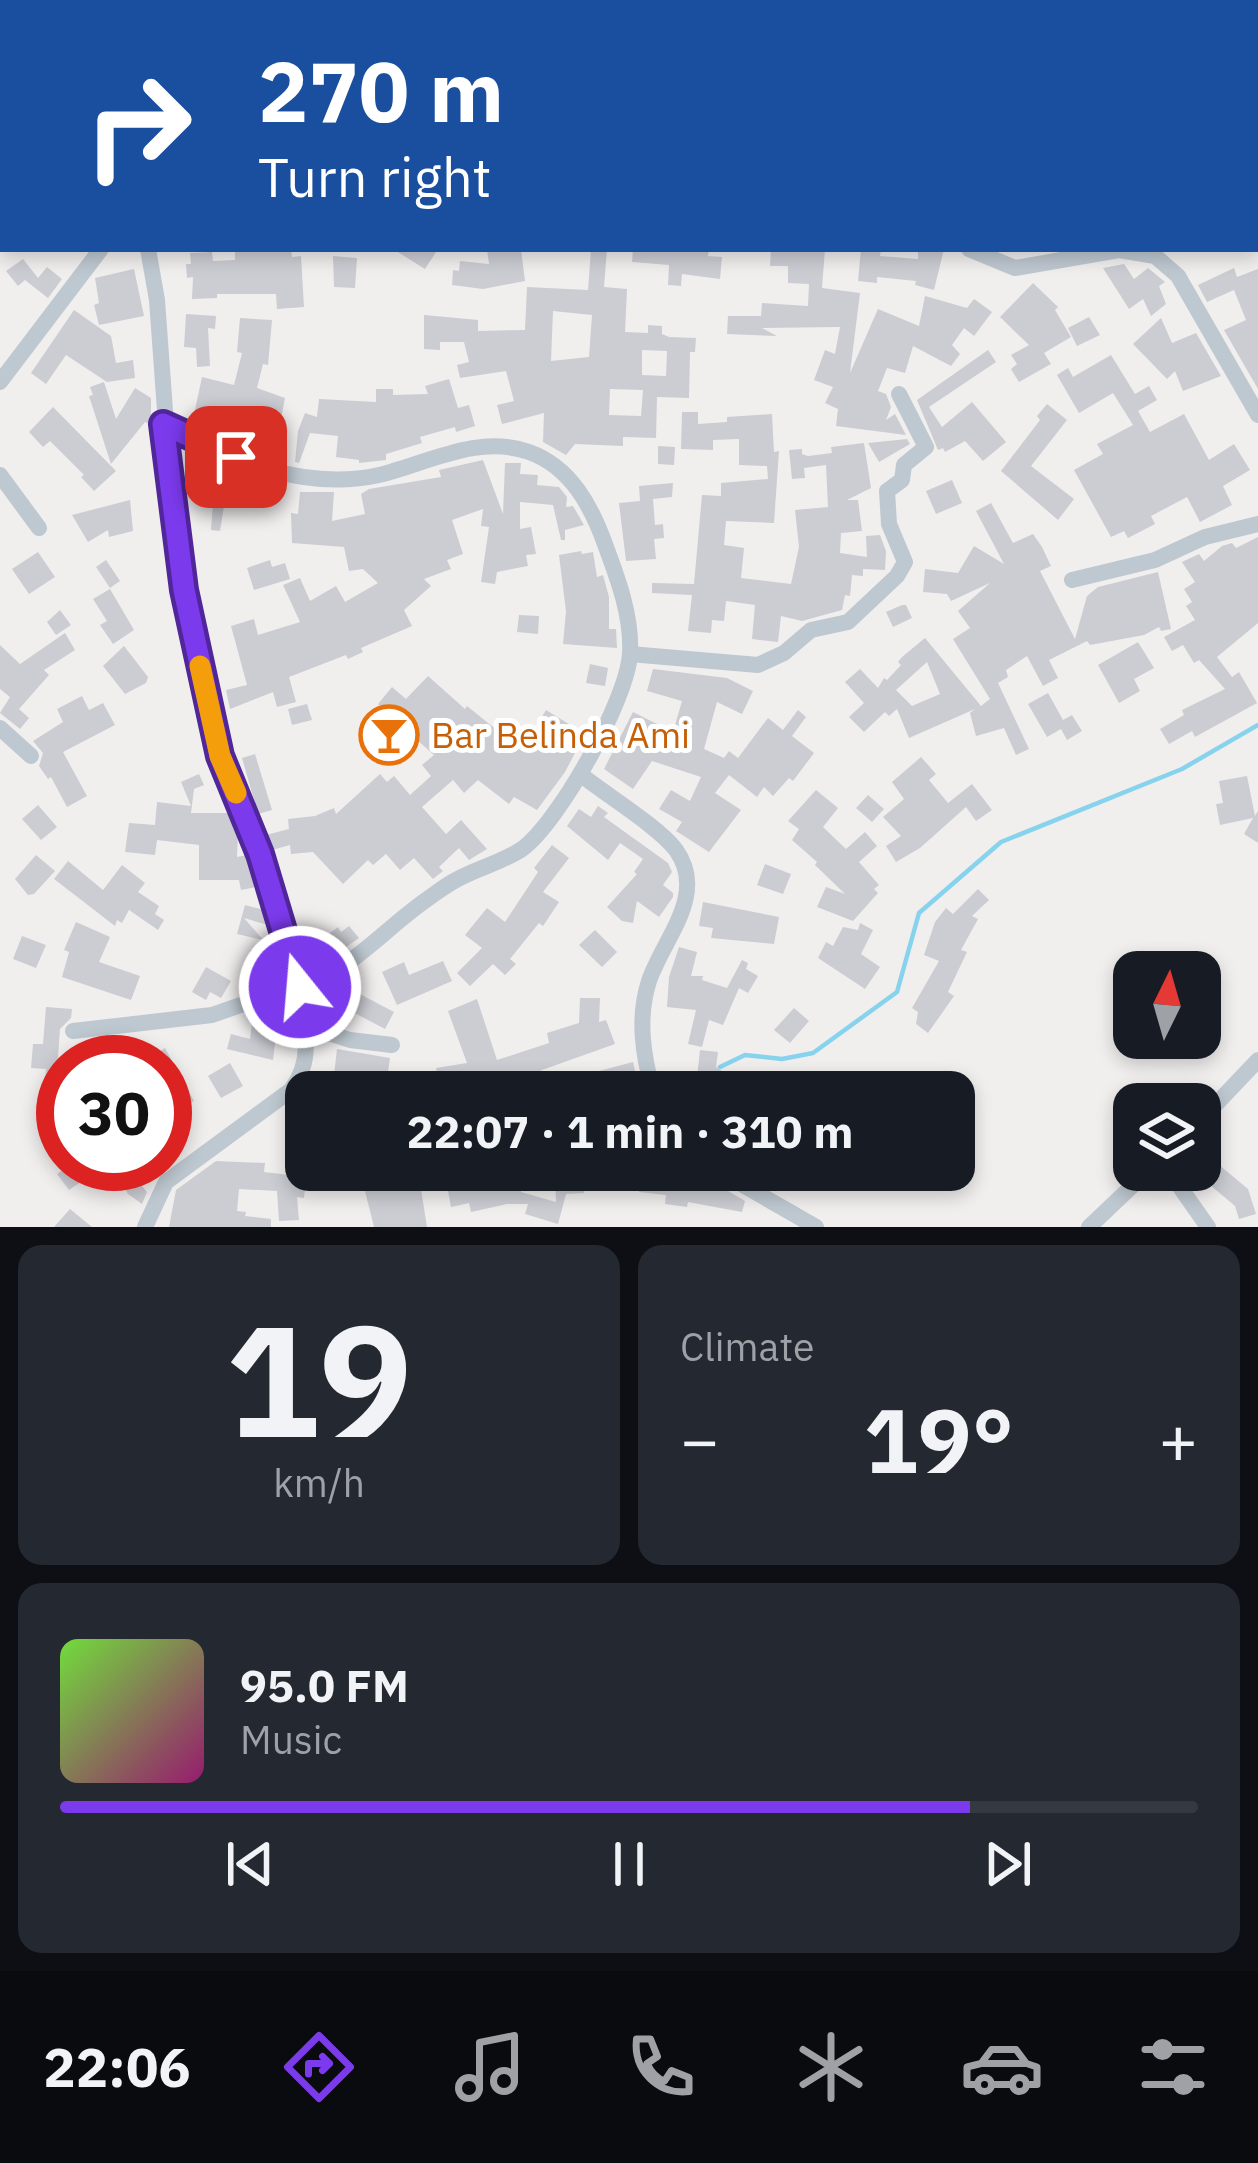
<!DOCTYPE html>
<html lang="en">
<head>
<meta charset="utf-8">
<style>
  body { margin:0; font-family:"IBM Plex Sans",sans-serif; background:#242831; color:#f1f3f6; height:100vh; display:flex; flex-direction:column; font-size:45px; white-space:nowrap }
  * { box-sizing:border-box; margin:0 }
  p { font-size:39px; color:#9ea1a6 }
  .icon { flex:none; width:66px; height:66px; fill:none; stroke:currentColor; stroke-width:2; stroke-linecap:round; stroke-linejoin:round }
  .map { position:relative; height:1227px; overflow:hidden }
  .sheet { display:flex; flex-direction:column; gap:18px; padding:18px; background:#0d0f14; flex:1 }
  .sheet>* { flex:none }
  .guide { position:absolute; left:0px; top:0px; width:1260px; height:252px; box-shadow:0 6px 18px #0003; background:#1a4fa0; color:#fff; overflow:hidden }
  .needle { width:78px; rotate:5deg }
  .tools { position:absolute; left:1113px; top:951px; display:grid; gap:24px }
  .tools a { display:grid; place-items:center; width:108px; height:108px; border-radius:24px; background:#171b24; box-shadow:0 6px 18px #0003; font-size:60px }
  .speed { position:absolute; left:36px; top:1035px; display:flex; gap:24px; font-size:60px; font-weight:700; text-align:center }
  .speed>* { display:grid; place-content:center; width:156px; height:156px; border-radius:50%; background:#171b24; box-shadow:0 6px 18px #0003; line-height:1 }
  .speed .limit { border:18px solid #d22; background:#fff; color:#111 }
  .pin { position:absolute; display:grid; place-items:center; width:102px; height:102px; color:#fff; margin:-51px; border-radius:24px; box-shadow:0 6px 18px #0006 }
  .me { position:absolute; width:132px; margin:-66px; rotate:343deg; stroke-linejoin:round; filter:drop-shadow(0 0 9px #0008) }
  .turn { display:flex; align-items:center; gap:42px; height:252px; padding:0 60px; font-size:54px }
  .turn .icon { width:156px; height:156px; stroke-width:2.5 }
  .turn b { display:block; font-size:84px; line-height:102px }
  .big { font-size:90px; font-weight:800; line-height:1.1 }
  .sheet .widget { flex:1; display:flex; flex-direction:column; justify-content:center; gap:18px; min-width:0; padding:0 42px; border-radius:24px; background:#242831 }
  .sheet .dial { align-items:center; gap:0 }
  .dial b { font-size:156px; line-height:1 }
  .song { display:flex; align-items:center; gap:36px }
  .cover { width:144px; height:144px; border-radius:18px; background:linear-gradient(135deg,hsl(100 70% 55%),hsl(320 70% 35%)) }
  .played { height:12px; border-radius:6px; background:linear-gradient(90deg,#7c3aed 80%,#363941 80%) }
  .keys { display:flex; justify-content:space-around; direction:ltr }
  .heat { display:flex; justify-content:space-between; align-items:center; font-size:66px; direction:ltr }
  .sheet .tiles { flex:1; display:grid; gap:18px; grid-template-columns:1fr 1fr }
  .widget:last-child { grid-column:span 2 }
  .trip { position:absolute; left:285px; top:1071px; width:690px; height:120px; border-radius:24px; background:#171b24; box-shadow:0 6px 18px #0003; font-weight:800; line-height:120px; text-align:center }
  .menu { display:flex; height:192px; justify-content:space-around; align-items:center; background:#090b0e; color:#9ea1a6 }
  .menu .icon { width:84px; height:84px }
  .menu .selected { color:#7c3aed }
  .menu b { font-size:54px; color:#f1f3f6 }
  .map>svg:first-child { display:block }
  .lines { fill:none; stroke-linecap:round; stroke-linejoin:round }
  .stream { stroke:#87d3ed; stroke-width:4.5 }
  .building { fill:#cbcdd3; fill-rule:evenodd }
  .minor { stroke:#bec8d0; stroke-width:16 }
  .route-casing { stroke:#51269a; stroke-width:30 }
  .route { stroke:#7c3aed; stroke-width:21 }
  .slow { stroke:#f59e0b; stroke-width:21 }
  .labels { text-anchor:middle; stroke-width:10; stroke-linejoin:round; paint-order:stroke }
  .food-label { font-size:36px; fill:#c56008; stroke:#fff; text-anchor:start }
</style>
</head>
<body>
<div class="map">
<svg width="1258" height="1227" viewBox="0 0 1258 1227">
  <rect width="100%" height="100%" fill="#f1eeee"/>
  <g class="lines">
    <path class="stream" d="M720 1067 745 1055 782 1059 813 1053 897 992 919 913 1001 842 1182 769 1258 725"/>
  </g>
  <path class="building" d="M235 249H291L292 257 301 256 304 307 277 309 276 294H217V298L192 299 193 277 187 278 186 264H191L190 253 212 252 213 261 235 260Z
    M393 249H438L425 269Z
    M487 249H521L525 281 483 289 452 285 453 270 459 271 460 261 489 264Z
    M591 249H607L604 287 627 289 625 332 648 333V325L662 326V334L669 337 696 338 695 352H690L689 398 657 397 656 438 623 437V446L575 444 566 455 543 442 544 413 502 424 497 405 514 401 506 371 460 378 457 365 469 362 464 342H440V350L424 349V315L478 320V331L525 330 527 287 588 290ZM553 311 592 315 589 357 551 361ZM642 350 667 351 666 376 642 375ZM610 389 643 390 641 416 609 415Z
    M633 249H709L708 256 722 257 720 279 682 274 681 286 668 285 669 265 632 262Z
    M771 249H825L822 288 860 293 850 373 878 309 919 326 925 296 967 308 974 299 992 312 974 336 964 328 952 345 960 354 951 366 913 346 905 373 887 368 878 391 886 394 891 407 886 420 895 414 906 435 836 426 838 409 825 403 833 387 814 380 825 350 835 354 840 327 762 328 777 336 727 334 728 316H761L762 303 808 306 809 284 788 283V266H770Z
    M861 249H881L880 256 918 259V249H944L934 290 915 285 916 281 877 277V283L858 281Z
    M333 256 357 258 355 288 334 287Z
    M23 259 38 278 47 267 62 279 48 298 25 280 18 286 6 271Z
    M1124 264 1134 279 1148 268 1165 282 1159 286 1166 304 1151 316 1143 299 1129 309 1103 268Z
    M1234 268 1237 277 1258 269V389L1224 330 1246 320 1234 290 1207 302 1198 285Z
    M134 269 144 316 99 325 94 305 99 303 95 278Z
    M1033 283 1058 307 1055 310 1071 337 1044 353 1051 364 1019 382 1011 369 1017 364 1011 355 1029 345 1000 317Z
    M74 310 111 336 116 363 133 360 135 378 107 382 66 355 46 384 31 373Z
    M186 314 216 316 215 329 208 328 210 366 197 367 196 348 184 347Z
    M1089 317 1100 335 1077 346 1068 328Z
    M240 318 272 320 268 365 263 364 257 388 285 398 274 456 258 450 270 421 243 416 230 440 196 427 198 421 193 419 202 377 234 385 242 353 237 352Z
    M1161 318 1172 343 1196 333 1221 376 1183 391 1175 371 1167 379 1133 344Z
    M988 350 996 362 929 407 942 427 972 402 1006 442 983 461 965 441 945 452 943 448 938 450 917 400Z
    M1111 355 1135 394 1149 386 1157 400 1138 411 1150 432 1184 414 1209 460 1234 444 1250 470 1223 486 1232 505 1200 522 1187 497 1151 516 1155 524 1128 538 1124 531 1111 537 1074 470 1103 454 1097 444 1133 425 1113 393 1079 413 1057 375 1068 368 1073 377Z
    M449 379 458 408 469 405 475 426 456 432 455 427 420 437 422 443 386 454V460L359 463V460L336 457 338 436 310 433 299 463 295 462 298 431 305 413 317 417 319 399 376 402V389H393V395L428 394 425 386Z
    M104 382 116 419 135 388 151 398V420L149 424 145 422 111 464 89 396 93 395 90 387Z
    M1047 404 1067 420 1031 466 1074 499 1058 520 1001 471 1040 420 1037 416Z
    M53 407 116 471 94 491 81 477 84 475 50 441 43 447 29 432Z
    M682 412H698V424L727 422V417L772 414 774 452 779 451 774 523 726 521 724 545 744 548 741 578 791 584 799 547 795 510 828 507 826 465 804 468 805 478 792 479 789 450 802 449V454L808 456 832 453 831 447 864 443 871 488 847 500H858L862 531 841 533 840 553 867 557 866 536 880 535 886 551 885 570 863 569V576L852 575 850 596 845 595 842 610 802 621 781 616 778 642 752 639 755 605 726 601 724 621 712 620 711 633 688 631 692 595 652 593V583L694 584 702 495 721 496V483L768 479 767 466 739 465V439L713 440V450L681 449Z
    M907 439 910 444 879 462 868 443Z
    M658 446 675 447 674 465 658 464Z
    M191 456 230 469 220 531 211 530 214 491 187 484Z
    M483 460 503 514 505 463H521L520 474 538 475 537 485 559 487 567 497 566 507 573 506 584 525 565 530V540H561L553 505 520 502V529L531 527 536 554 526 555 528 566 497 572 495 584 481 582 489 527 481 526 483 509 452 520 463 554 447 560 451 569 424 579 431 586 404 610 412 626 361 648 363 652 348 659 346 655 289 677 296 702 277 707 273 692 230 709 226 690 247 685 231 626 254 619 258 635 300 622 283 585 300 578 310 601 336 586 345 602 378 583 363 569 349 571 344 547 292 543 291 513 298 514 300 492H334L332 521 365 514 361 494 369 489 441 477 439 470Z
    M952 480 962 503 936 514 926 491Z
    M250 482 275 488 270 505 245 498Z
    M673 483 672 497 653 499 655 525 663 524 664 538 654 539 656 559 626 561 619 503 640 501 639 486Z
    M130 500 133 531 109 537 108 530 88 542 72 515Z
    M991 503 1013 543 1033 534 1042 547 1051 566 1040 571 1075 639 1087 596 1098 587 1158 572 1171 629 1161 631 1159 627 1144 635 1090 645 1087 641 1049 660 1058 678 1043 686 1027 656 1006 670 1008 677 998 683 1029 749 1016 755 1004 728 976 736 970 713 975 709 909 738 897 709 889 716 885 712 864 732 849 717 864 703 845 682 860 669 878 688 884 678 887 680 901 665 898 662 902 657 925 638 981 706 990 699 953 639 970 628 958 611 990 583 951 601 947 594 923 592 925 569 958 573 974 546 1004 564 976 511ZM927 662 940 694 912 706 896 690Z
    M1258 537V623L1217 657 1232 677 1239 672 1257 703 1195 737 1192 731 1169 744 1160 729 1184 715 1182 710 1225 689 1199 660 1194 663 1183 645 1172 651 1164 637 1195 620 1186 606 1192 602 1184 589 1195 582 1182 562 1199 554 1204 561 1222 546 1232 543 1236 548Z
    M581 551 582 554 593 552 597 577 603 575 609 597V629H616L617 648 563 644 566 611 559 555Z
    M38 552 55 577 29 594 12 569Z
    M106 560 120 581 110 588 96 567Z
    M270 560 272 567 285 563 290 579 254 590 247 568Z
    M110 589 134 630 113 644 100 625 107 621 93 599Z
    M902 605H906L912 618 893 627 886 612Z
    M60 610 71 625 56 635 47 622Z
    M519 615 539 616 538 634 517 632Z
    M65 633 75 650 44 670 49 675 19 709 29 718 20 729 0 713 10 697 0 689V645L20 664Z
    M1138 642 1154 668 1134 679 1140 691 1119 703 1098 665Z
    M124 646 148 677 146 683 125 694 103 666Z
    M590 664 608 668 605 686 586 683Z
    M653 669 727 678 753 691 742 714 717 702 704 749 724 758 729 751 738 758 768 718 783 730 798 710 806 717 792 736 814 753 793 781 789 778 773 796 764 787 757 797 729 775 715 793 741 810 709 852 676 831 682 822 659 809 671 790 690 801 701 777 652 761 633 789 604 769 633 712 673 732 682 701 647 691Z
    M428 676 465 709 467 706 498 731 501 724 534 744 548 725 540 720 546 710 585 734 565 772 537 810 514 797 509 804 478 780 464 793 453 780 422 807 446 834 461 820 487 849 469 860 459 848 439 867 443 871 433 879 414 858 400 870 386 854 373 865 368 860 343 884 313 852 291 854 290 845 272 850 266 835 289 829 288 819 315 816 334 808 336 814 380 774 387 782 394 776 410 795 431 776 422 765 434 755 406 730 403 734 386 720 390 715 378 704 392 687 406 699Z
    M1048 693 1063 720 1072 715 1082 731 1067 740 1061 729 1047 737 1028 704Z
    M82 696 89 710 103 703 115 725 63 752 87 796 67 807 51 777 48 779 39 766 43 753 33 741 63 722 57 709Z
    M307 704 312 720 292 725 288 709Z
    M255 754 272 810 258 814 242 758Z
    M921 757 936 774 929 780 948 803 972 784 992 810 976 821 966 807 920 848 896 862 886 846 901 836 883 817 904 799 892 782Z
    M199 774 204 785 194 789 191 813H230L238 833 237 857 247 855 256 887 241 890 239 880H199V845L157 840 155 855 125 852 129 823 155 825 157 802 191 806 181 782Z
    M1247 776 1255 816 1258 811V843L1244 834 1253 818 1220 825 1216 804 1223 803 1219 781Z
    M816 790 838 808 823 827 846 849 865 832 877 846 859 862 879 885 874 889 878 893 853 921 817 907 826 887 845 894 815 865 817 862 792 840 799 829 788 821Z
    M868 795 884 809 872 822 856 808Z
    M38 805 57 827 41 840 22 819Z
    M598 806 608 813 604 817 668 863 672 872 663 885 673 893V897L659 917 637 901 633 923 622 921 607 907 637 874 634 872 643 859 620 843 608 860 567 826 579 809 591 817Z
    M552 845 569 858 543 892 559 902 543 926 539 923 510 959 516 964 505 975 493 964 470 986 457 973 482 948 465 935 487 908 505 922 538 872 534 868Z
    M36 855 55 871 34 894 28 895 15 879Z
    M68 861 103 890 122 865 145 883 138 892 159 906 155 914 164 920 158 930 129 910 122 923 117 920 115 926 54 879Z
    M765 864 791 874 783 894 757 885Z
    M978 889 989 900 972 916 978 919 961 950 967 952 948 992 954 996 928 1033 916 1024 918 1012 912 1008 939 961 924 955 935 922 946 908 953 914Z
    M703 902 779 917 774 944 711 938 713 928 699 926Z
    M245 905 264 910 268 925 244 918 272 950 258 962 249 952 263 940 237 934Z
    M76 922 110 937 99 962 140 976 131 1000 62 977 69 952 64 950Z
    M860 923 873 930 861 954 880 967 865 989 818 958 826 942 833 946 843 927 858 930Z
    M349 926 359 938 323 963 311 947 338 927 341 932Z
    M595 930 617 952 602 967 579 945Z
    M22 936 46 945 36 968 13 959Z
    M679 947 697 952 691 976H703L702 980 727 988 742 960 748 963 746 969 758 976 748 993 739 988 723 1025 709 1020 702 1047 688 1044 696 1010 667 1007 669 977Z
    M263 961 286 988H271L254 969Z
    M443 961 452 981 397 1005 382 972 404 962 409 975Z
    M206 967 231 981 221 998 210 992 206 1000 192 992Z
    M354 991 394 1012 385 1029 345 1008Z
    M580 998H600L599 1022 606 1020 615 1044 542 1070 538 1072 541 1081 522 1087 523 1092H512L509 1083 488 1092H440L436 1068 467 1063 448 1011 477 999 497 1060 549 1043 547 1033 579 1023Z
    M46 1007 72 1009 71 1018 60 1029 57 1071 63 1072V1090L44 1088 46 1069 31 1068 33 1044H43Z
    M794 1008 809 1021 790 1043 774 1030Z
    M253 1017 278 1021 273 1060 227 1049 231 1034 250 1039Z
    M165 1048 194 1101 171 1114 183 1139 170 1145 176 1159 142 1186 147 1192 142 1204 128 1194 112 1164H165V1062H142Z
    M337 1049 390 1058 387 1079 334 1075Z
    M700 1050 718 1052 716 1067 738 1082 731 1092H719L697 1077Z
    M633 1062 640 1092H568L565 1080Z
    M230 1063 243 1086 221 1098 208 1076Z
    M840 1074 849 1092H805Z
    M216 1161 265 1163 264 1172 306 1177 304 1198 297 1197 299 1220 279 1221 277 1191 239 1189 237 1211 246 1212 245 1216 271 1219V1227H169L176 1190Z
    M71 1164H83L91 1175 69 1190 57 1174Z
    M1218 1164 1248 1189 1256 1214 1239 1219 1235 1206 1204 1180Z
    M400 1170H430L433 1186 421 1189 427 1227H374L361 1175Z
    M469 1170H490L494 1184 521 1185V1192L556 1202 555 1177 584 1176V1193L566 1194 558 1224 525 1214 528 1204H507L471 1212 469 1203 451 1207 446 1180 471 1176Z
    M641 1170H683L682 1175 716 1184 745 1201 742 1212 688 1202 687 1207 665 1204 666 1195 639 1192Z
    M70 1209 92 1227H54Z"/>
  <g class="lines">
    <path class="minor" d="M91 0 92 3
      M688 0 689 3
      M463 3 467 0
      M0 244 3 243
      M969 249 1015 268 1119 250 1155 256 1178 276 1258 415
      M0 382 101 249
      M163 424C228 459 304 492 379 475 428 463 478 434 529 452 571 467 592 507 606 547 618 579 632 617 630 653 628 699 559 822 522 849 501 863 477 868 456 880 446 885 436 893 426 900 382 931 352 970 300 987
      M0 475 39 528
      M1072 580 1155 560 1205 537 1258 524
      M630 654 758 665 784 653 811 630 848 622 897 576 905 562 889 524 887 491 902 480 904 465 926 447 899 394
      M0 728 31 756
      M580 774C605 794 659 827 676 850 708 895 663 939 649 981 637 1018 643 1055 653 1092
      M306 1026 350 1040 392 1045
      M73 1031 212 1015 252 1001H295
      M1200 1121 1258 1060
      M717 1170 816 1227
      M1168 1170 1208 1227
      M145 1227 166 1182 291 1090C312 1062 308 1032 295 1001L300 987 260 854 220 756 201 673 172 507 157 300 148 249
      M1089 1227 1149 1170"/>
  </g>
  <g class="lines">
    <defs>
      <path id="route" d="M236 457 163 424 184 590 220 756 260 854 300 987"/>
    </defs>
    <use href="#route" class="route-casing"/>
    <use href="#route" class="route"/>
    <path class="slow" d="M200 666 220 756 236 793"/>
  </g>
  <defs>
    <symbol id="bar-ring" viewBox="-11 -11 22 22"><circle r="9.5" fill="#fff" stroke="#e8710a" stroke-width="1.5"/><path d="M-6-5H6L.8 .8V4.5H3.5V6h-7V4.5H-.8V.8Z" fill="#e8710a"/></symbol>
  </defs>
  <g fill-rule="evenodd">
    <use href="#bar-ring" x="356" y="702" width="66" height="66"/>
  </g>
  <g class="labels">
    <g class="food-label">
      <text x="431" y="748">Bar Belinda Ami</text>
    </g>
  </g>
</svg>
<div class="tools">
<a><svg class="needle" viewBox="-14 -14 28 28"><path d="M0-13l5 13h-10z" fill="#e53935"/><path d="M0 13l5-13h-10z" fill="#9ea1a6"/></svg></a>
<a><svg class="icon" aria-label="layers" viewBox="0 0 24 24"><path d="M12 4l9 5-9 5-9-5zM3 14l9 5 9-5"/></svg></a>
</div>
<div class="speed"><div class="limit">30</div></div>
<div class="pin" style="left:236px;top:457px;background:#d93025"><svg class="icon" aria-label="arrive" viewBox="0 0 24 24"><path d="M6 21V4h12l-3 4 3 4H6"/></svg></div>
<svg class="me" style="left:300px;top:987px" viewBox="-20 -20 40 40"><circle r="17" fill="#7c3aed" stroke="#fff" stroke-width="3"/><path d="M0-11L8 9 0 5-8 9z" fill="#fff"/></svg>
<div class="trip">22:07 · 1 min · 310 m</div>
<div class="guide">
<div class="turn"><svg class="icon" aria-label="right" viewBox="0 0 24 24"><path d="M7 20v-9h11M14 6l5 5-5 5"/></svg><div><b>270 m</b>Turn right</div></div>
</div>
</div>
<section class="sheet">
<div class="tiles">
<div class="widget dial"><b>19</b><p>km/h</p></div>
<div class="widget"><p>Climate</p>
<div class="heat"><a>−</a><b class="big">19°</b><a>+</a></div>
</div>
<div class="widget">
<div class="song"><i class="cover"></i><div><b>95.0 FM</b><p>Music</p></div></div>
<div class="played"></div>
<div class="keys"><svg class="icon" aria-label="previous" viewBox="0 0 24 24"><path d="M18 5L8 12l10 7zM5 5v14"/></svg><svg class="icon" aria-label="pause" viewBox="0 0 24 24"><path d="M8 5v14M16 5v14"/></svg><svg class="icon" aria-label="next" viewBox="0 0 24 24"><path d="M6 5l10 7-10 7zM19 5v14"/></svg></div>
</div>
</div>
</section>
<nav class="menu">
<b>22:06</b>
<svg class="icon selected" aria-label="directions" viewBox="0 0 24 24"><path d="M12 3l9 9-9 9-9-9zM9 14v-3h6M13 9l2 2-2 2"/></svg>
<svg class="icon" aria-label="music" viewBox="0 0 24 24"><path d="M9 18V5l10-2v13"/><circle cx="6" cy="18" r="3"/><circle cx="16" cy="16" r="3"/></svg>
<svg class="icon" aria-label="phone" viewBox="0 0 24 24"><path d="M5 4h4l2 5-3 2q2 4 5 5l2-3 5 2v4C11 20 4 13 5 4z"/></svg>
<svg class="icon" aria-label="climate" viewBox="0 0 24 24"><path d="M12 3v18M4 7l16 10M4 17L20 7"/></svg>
<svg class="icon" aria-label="car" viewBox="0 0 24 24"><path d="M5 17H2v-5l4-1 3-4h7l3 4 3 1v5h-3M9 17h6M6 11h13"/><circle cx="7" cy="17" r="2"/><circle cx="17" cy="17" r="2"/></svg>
<svg class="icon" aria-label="filters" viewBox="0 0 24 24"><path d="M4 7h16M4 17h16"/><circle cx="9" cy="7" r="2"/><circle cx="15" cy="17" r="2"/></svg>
</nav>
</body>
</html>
